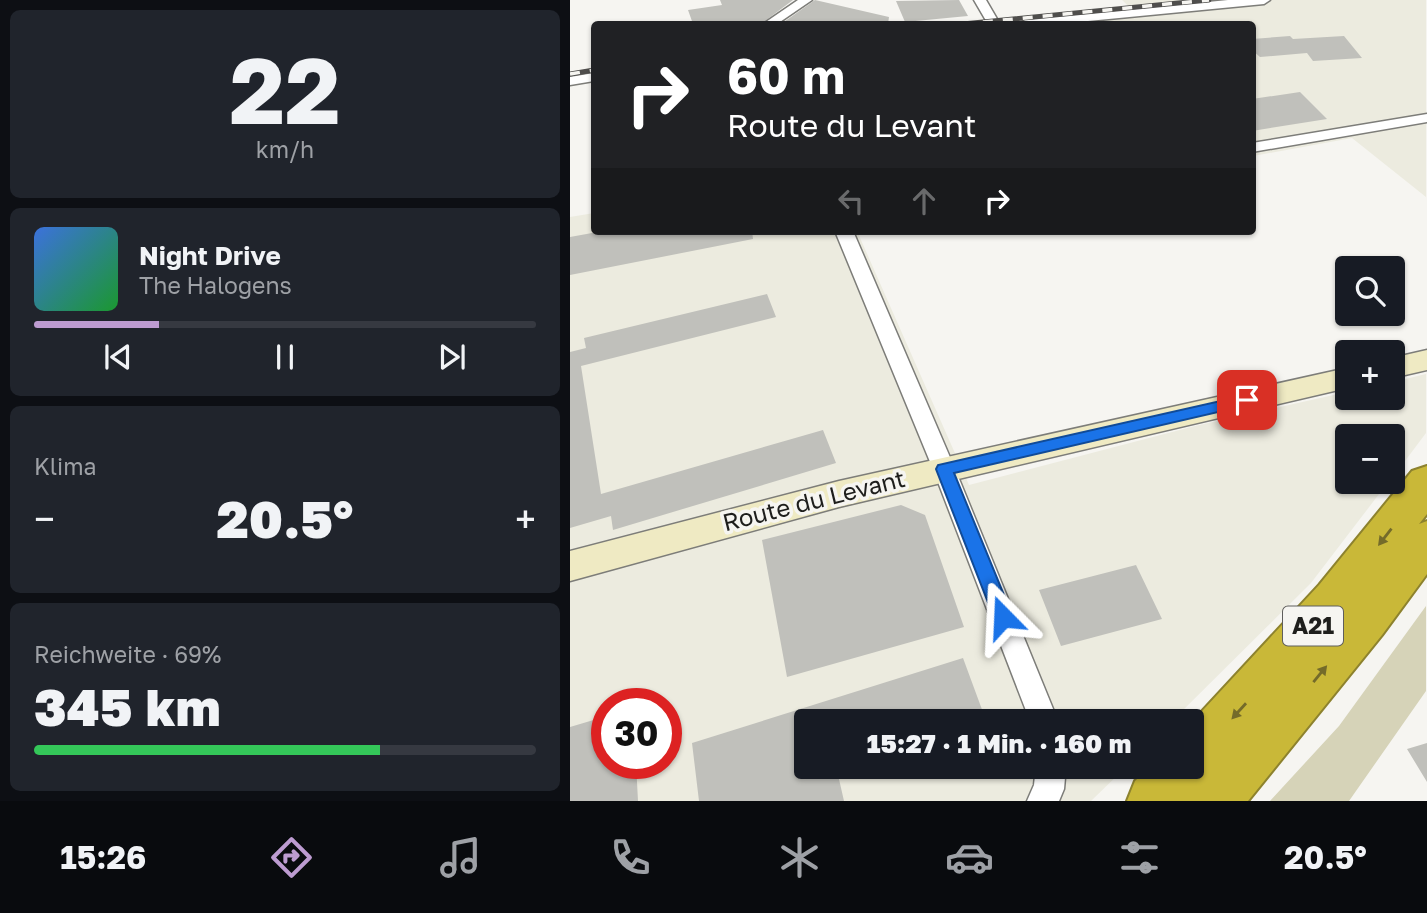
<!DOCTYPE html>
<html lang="de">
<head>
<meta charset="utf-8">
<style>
  body { margin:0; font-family:"Golos Text",sans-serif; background:#20242c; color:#f1f3f6; height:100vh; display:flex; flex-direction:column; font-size:26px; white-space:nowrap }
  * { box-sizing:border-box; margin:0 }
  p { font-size:23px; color:#9ea1a6 }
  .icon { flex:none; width:38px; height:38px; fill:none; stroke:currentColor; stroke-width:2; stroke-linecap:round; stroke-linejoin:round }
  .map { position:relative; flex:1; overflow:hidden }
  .sheet { display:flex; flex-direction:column; gap:10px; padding:10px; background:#0d0f14; width:570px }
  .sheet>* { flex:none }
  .guide { position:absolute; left:21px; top:21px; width:665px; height:214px; border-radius:7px; box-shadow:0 2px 5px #0004; background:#202124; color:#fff; overflow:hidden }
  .fabs { position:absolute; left:765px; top:256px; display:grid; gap:14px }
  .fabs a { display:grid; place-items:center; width:70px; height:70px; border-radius:7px; background:#171b24; box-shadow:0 2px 5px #0004; font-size:35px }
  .speed { position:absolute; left:21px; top:688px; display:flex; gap:14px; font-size:35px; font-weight:700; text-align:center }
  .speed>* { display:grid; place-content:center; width:91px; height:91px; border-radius:50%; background:#171b24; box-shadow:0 2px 5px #0004; line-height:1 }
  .speed .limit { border:10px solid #d22; background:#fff; color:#111 }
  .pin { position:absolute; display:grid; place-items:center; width:60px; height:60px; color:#fff; margin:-30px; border-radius:14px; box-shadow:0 4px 10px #0006 }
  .me { position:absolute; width:77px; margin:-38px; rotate:339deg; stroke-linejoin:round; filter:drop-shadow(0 0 5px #0008) }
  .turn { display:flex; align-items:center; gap:24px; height:147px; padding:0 21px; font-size:32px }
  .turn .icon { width:91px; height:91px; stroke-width:2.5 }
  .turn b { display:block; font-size:49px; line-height:60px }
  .lanes { display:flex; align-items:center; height:66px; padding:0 21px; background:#0003; justify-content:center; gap:35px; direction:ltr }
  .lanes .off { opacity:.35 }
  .big { font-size:52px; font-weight:800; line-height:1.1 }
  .sheet .widget { flex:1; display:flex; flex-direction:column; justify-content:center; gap:10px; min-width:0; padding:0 24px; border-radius:10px; background:#20242c }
  .sheet .dial { align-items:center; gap:0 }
  .dial b { font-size:91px; line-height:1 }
  .song { display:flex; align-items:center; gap:21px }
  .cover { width:84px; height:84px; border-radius:10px; background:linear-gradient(135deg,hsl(220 70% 55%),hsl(130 70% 35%)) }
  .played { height:7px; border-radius:4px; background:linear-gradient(90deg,#bd9cd1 25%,#363941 25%) }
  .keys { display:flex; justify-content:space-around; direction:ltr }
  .heat { display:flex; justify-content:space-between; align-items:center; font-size:38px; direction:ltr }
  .charge { height:10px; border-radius:5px; background:linear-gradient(90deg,#34c759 69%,#363941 0) }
  .trip { position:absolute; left:224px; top:709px; width:410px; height:70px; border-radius:7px; background:#171b24; box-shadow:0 2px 5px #0004; font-weight:800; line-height:70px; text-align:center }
  .tab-bar { display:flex; height:112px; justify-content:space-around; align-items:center; background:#090b0e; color:#9ea1a6 }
  .tab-bar .icon { width:49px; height:49px }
  .tab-bar .selected { color:#bd9cd1 }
  .tab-bar b { font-size:32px; color:#f1f3f6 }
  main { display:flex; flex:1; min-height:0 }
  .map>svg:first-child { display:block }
  .built { fill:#ecebdf; fill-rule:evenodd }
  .green { fill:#d6d3b8 }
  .building { fill:#c0c0bb }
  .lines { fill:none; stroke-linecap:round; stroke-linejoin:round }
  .street-casing { stroke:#7d7d79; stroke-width:3 }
  .secondary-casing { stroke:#7d7d79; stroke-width:3 }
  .highway-casing { stroke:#8d822e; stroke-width:4 }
  .street { fill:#fff; fill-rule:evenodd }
  .secondary { fill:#efeac3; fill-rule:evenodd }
  .highway { fill:#c9b838; fill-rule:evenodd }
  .rail-casing { stroke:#4f4e4c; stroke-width:5 }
  .rail { stroke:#f6f5f1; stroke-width:3.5; stroke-dasharray:10; stroke-linecap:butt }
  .oneway { fill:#746b2a }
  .route { fill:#1a73e8; stroke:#114b97; stroke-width:2 }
  .labels { text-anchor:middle; stroke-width:7; stroke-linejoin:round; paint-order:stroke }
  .shield { fill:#f6f5f1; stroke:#5f5e5c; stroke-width:2 }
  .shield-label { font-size:23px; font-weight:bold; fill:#1e1e1c }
  .street-label { font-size:24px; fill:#1e1e1c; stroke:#f6f5f1 }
</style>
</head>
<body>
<main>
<section class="sheet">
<div class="widget dial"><b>22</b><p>km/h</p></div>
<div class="widget">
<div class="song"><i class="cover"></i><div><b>Night Drive</b><p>The Halogens</p></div></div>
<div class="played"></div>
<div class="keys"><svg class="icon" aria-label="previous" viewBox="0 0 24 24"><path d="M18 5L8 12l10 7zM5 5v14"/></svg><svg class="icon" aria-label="pause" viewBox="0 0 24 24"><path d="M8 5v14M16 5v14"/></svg><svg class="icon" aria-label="next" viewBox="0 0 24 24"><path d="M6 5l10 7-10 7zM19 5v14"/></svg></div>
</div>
<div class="widget"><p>Klima</p>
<div class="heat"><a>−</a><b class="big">20.5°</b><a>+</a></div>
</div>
<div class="widget"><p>Reichweite · 69%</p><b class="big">345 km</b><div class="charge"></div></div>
</section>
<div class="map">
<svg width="857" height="801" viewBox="0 0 857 801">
  <rect width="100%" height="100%" fill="#f6f5f1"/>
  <path class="built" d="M552 0H856V197L782 138 683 156 682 24H499L569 16Z
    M24 213V231H287L399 485 625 426 777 392V397H822L823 382 856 374V433L823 477 822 436H777V481H819L741 583 602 721H236V766L556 767 521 801H0V217ZM37 704H96V763H37Z"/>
  <path class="green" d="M856 606V691L779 801H700L769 726Z"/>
  <path class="building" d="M150 0H223L191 24H123L118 10 152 5Z
    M245 0 319 17 318 24H211Z
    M389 0 398 16 335 22 326 1Z
    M720 36 723 39 774 36 792 58 743 61 737 53 690 57 682 50V39Z
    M730 92 757 119 682 131V99Z
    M33 231H182L183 239 0 275V237Z
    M197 294 206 317 11 366 31 494 253 430 266 463 43 530 41 516 0 528V352L16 348 14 338Z
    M331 505 355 515 394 627 217 677 192 540Z
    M566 565 592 619 491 646 469 590Z
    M393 658 414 715 395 721H236V766H266L274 801H129L122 743Z
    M37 716V763H66L68 801H0V727Z
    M857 743V782L837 749Z"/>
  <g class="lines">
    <defs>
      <path id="street" d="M228 0H242L207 24H193Z
        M404 0H416L430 24H418Z
        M658 0H700L694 4 487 24H449L455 20Z
        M24 73V81L0 85V77Z
        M857 114V122L682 152V143Z
        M265 231H283L385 469 488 721H460L363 469Z
        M466 766H496L494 789 489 801H457L464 785Z"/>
      <path id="secondary" d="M857 350V370L822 378V358Z
        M777 368V388L269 507 0 581V551L269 481Z"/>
      <path id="highway" d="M857 466V514L849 524 857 521V574L812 635 678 801H557L565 781 580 766H621V723L749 585 842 471Z"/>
    </defs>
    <use href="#street" class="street-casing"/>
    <use href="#secondary" class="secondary-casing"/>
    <use href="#highway" class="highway-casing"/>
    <use href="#street" class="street"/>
    <use href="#secondary" class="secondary"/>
    <use href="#highway" class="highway"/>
    <defs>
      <path id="rail" d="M393 24 639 0
        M0 74 24 70"/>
    </defs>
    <use href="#rail" class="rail-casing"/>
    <use href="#rail" class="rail"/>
  </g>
  <defs><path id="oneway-solid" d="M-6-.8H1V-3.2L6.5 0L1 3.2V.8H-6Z" transform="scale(1.75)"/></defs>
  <g class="oneway">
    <use href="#oneway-solid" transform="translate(815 537) rotate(128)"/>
    <use href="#oneway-solid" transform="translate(750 674) rotate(-51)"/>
    <use href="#oneway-solid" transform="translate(669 711) rotate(132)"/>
  </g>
  <path class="route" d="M677 395 685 400 683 404 384 473 443 617 440 623 433 626 426 623 366 469 368 465Z"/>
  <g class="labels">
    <rect class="shield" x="713" y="606.5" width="60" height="39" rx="5"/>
    <g class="shield-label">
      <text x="743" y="634">A21</text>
    </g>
    <g class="street-label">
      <text transform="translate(244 501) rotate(-14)" y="8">Route du Levant</text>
    </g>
  </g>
</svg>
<div class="fabs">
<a><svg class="icon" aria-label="search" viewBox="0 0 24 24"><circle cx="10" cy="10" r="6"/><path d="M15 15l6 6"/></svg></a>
<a>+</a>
<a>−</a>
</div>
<div class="speed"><div class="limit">30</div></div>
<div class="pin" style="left:677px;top:400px;background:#d93025"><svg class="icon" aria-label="arrive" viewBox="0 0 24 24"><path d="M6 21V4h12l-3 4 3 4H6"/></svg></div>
<svg class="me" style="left:433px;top:617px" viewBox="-20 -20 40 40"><path d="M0-17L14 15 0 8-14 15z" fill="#1a73e8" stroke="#fff" stroke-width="4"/></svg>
<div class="trip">15:27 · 1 Min. · 160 m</div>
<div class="guide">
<div class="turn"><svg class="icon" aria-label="right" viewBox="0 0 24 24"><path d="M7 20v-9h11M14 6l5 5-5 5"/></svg><div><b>60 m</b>Route du Levant</div></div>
<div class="lanes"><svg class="icon off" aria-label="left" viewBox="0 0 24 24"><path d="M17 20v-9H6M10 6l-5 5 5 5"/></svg><svg class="icon off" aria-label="ahead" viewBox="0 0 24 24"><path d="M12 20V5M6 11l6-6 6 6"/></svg><svg class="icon" aria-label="right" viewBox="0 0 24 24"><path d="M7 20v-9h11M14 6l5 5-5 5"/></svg></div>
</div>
</div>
</main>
<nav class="tab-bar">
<b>15:26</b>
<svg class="icon selected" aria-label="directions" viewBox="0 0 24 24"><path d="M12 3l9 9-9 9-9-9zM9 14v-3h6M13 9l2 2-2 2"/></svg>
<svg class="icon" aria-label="music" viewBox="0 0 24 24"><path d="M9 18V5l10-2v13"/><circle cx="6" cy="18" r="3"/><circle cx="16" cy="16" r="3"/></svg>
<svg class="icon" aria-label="phone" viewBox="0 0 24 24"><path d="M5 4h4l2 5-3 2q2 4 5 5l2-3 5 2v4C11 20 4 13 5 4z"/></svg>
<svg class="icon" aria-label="climate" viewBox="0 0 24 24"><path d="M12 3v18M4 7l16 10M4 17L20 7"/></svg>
<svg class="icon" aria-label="car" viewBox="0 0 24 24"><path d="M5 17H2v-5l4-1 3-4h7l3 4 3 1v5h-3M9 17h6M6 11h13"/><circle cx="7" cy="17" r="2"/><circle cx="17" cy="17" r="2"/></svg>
<svg class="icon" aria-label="filters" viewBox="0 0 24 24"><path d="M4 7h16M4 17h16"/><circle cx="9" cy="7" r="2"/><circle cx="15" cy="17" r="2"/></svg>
<b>20.5°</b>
</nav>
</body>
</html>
